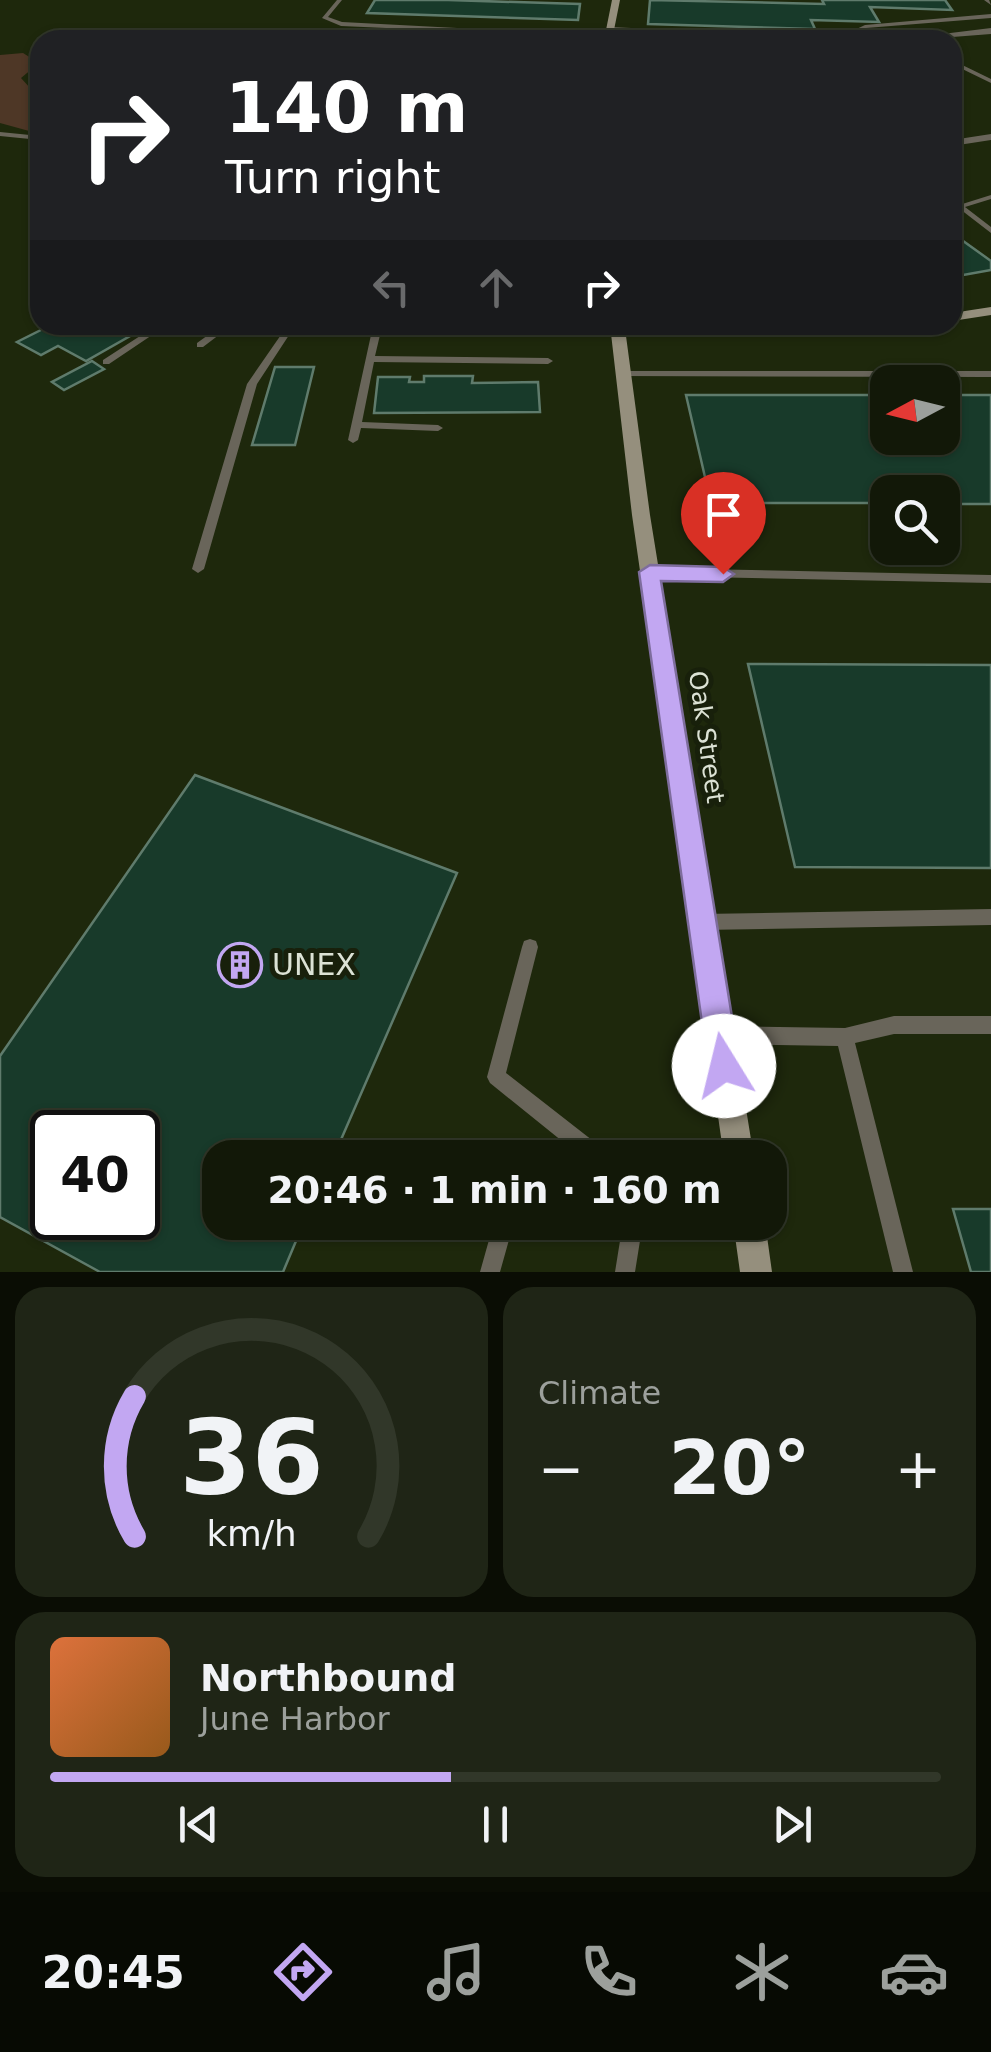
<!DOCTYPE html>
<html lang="en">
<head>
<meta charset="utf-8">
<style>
  body { margin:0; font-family:"DejaVu Sans",sans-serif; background:#1f2516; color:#f1f3f6; height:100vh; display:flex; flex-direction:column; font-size:38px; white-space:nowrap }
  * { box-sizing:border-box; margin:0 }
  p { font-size:32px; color:#9ca09c }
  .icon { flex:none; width:55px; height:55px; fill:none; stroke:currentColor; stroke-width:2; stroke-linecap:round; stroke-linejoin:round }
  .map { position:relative; height:1272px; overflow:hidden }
  .details { display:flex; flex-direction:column; gap:15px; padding:15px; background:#0a0d04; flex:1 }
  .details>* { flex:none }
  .hud { position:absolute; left:30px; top:30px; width:932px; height:305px; border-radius:30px; box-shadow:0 2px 8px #0004,0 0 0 2px #313729; background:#202124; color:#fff; overflow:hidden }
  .needle { width:65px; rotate:263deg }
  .controls { position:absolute; left:870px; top:365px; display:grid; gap:20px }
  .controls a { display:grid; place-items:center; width:90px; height:90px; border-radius:20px; background:#121808; box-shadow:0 2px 8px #0004,0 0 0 2px #313729; font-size:50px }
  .speed { position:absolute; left:30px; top:1110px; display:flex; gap:20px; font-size:50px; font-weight:700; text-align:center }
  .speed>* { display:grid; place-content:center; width:130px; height:130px; border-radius:50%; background:#121808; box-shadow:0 2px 8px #0004,0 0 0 2px #313729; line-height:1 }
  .speed .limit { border:5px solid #111; border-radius:15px; background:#fff; color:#111 }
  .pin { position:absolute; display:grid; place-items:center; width:85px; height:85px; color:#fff; margin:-102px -42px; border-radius:50% 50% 50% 0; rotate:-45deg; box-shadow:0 0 10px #0007 }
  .pin .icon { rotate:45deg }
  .me { position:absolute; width:110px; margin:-55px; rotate:351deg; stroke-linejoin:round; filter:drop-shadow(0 0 8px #0008) }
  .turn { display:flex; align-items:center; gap:35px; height:210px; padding:0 30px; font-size:45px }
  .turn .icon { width:130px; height:130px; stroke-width:2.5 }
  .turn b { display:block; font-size:70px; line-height:85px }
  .lanes { display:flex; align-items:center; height:95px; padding:0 30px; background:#0003; justify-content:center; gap:50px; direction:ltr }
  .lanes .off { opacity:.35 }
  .big { font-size:75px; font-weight:700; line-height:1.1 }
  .details .tile { flex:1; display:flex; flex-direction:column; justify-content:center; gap:15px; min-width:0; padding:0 35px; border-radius:30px; background:#1f2516 }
  .details .dial { align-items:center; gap:0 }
  .dial svg { height:260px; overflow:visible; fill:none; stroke:#313729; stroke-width:7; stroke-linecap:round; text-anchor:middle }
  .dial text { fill:#f1f3f6; stroke:none }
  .song { display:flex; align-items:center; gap:30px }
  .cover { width:120px; height:120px; border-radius:15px; background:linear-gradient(135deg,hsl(20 70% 55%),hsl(30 70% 35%)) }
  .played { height:10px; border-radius:5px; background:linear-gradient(90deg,#c2a7f2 45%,#313729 45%) }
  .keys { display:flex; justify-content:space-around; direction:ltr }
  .heat { display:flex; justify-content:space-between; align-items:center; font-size:55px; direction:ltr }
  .details .tiles { flex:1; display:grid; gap:15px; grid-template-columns:1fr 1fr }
  .tile:last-child { grid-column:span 2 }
  .trip { position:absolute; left:202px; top:1140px; width:585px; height:100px; border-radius:30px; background:#121808; box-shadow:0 2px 8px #0004,0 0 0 2px #313729; font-weight:700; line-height:100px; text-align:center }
  .tabs { display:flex; height:160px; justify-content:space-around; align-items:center; background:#070a03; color:#9ca09c }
  .tabs .icon { width:70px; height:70px }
  .tabs .current { color:#c2a7f2 }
  .tabs b { font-size:45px; color:#f1f3f6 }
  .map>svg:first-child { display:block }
  .built { fill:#1e280c; fill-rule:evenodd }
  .green { fill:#4e3726 }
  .building { fill:#183a2a; stroke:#5f7b6c; stroke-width:2.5; fill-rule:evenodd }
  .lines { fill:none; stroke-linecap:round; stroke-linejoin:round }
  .lane { fill:#69655a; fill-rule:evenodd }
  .street { fill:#69655a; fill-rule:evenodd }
  .secondary { fill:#958f7d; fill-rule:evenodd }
  .route { fill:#c2a7f2; stroke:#7e6d9d; stroke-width:2.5 }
  .labels { text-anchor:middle; stroke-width:10; stroke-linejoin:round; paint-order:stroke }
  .street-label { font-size:25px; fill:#dce2d5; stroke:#18200b }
  .near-poi-label { font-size:30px; fill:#dce2d5; stroke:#18200b; text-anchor:start }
</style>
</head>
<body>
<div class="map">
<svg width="991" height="1272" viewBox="0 0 991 1272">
  <rect width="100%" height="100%" fill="#18200b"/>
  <path class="built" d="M0 0H991V1272H0ZM40 40H952V325H40ZM888 382H942V438H888ZM888 492H942V548H888ZM52 1132H138V1218H52ZM220 1158H770V1222H220Z"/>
  <path class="green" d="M23 53 39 63 21 78 40 99V134L0 123V55Z"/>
  <path class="building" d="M375 0H448L580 4 578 20 367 13Z
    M650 0 824 4 822 0H945L952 10 870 7 879 22 811 20 815 29 648 24Z
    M952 233 991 261V270L952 277Z
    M51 325H123L137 332 86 361 58 346 41 355 17 342Z
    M92 361 104 369 64 390 52 382Z
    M275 367H314L295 445H252Z
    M424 376H473L472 383 538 382 540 412 374 413 378 377H410L409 382H424Z
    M686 395H888V438H942V395H991V504H942V492H888V503H711Z
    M748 664 991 665V868L795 867Z
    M195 775 457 873 333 1158H220V1222H304L283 1272H100L0 1217V1056ZM52 1132H138V1218H52Z
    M953 1209H991V1272H971Z"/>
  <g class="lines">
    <path class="lane" d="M337 0H342L328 17 342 22 612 36 609 38 341 26 322 18Z
      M984 0H989L991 5Z
      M991 14V18L866 28 852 35 853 40H847L846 34 865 25Z
      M317 34 360 35 363 37 361 40 318 38 316 40H310Z
      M410 38H453L456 40H407Z
      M952 60 991 79V83L952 64Z
      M0 132 40 136V140L0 136Z
      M991 195V199L965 207 991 227V233L956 206Z
      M157 325H167L109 364H103V360Z
      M222 325H232L203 347H197V343Z
      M269 325H303L353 329H618L622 332 618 335H380L375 356 548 358 553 361 548 364 374 362 362 422 438 425 443 428 438 431 361 428 358 440 353 443 348 440 371 335 293 329 257 384 204 569 198 573 192 569 247 384 285 329 273 328Z
      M623 371H991V377L620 376 618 374Z
      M650 568 991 575V583L650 576 644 572Z
      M991 909V925L702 930 696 928 694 922 696 916 702 914Z
      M530 939 536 941 538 947 506 1073 606 1151 608 1158H583L490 1083 487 1077 522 947 524 941Z
      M894 1016H991V1034H894L855 1043 913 1272H893L838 1046 720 1044 714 1041 711 1035 714 1029 720 1026 845 1028Z
      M494 1222H514L500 1272H480Z
      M623 1222H643L635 1272H615Z"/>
    <path class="street" d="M610 27 822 37 826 40 607 32Z
      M991 28V34L914 40 918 37Z
      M991 134V140L952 146V140Z"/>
    <path class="secondary" d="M612 0H620L612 40H604Z
      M991 307V315L952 321V313Z
      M610 325 774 329 911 325 904 329 774 337 626 336 650 515 754 1158H724L632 515Z
      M733 1222H765L772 1272H740Z"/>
  </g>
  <path class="route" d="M650 565 723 567 734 574 723 582 661 581 740 1066 735 1077 724 1082 712 1077 708 1066 639 572Z"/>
  <defs>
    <symbol id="building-ring" viewBox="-11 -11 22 22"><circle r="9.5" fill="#18200b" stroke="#c2a7f2" stroke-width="1.5"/><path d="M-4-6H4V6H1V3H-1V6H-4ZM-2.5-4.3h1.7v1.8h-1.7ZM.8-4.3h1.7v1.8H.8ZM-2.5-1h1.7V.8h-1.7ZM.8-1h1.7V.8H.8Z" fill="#c2a7f2"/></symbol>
  </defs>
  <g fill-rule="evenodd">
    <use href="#building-ring" x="215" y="940" width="50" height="50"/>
  </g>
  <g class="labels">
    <g class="street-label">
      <text transform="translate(707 737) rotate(82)" y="9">Oak Street</text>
    </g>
    <g class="near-poi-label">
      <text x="272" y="975">UNEX</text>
    </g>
  </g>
</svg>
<div class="controls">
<a><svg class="needle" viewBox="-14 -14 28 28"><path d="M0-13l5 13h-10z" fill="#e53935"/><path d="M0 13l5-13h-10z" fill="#9ca09c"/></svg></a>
<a><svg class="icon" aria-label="search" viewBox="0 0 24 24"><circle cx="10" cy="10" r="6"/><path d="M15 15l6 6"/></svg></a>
</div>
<div class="speed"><div class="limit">40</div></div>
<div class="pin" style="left:723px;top:574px;background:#d93025"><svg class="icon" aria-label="arrive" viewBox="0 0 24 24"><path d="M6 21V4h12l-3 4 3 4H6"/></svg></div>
<svg class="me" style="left:724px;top:1066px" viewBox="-20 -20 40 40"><circle r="19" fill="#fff"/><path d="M0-13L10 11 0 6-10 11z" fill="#c2a7f2"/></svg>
<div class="trip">20:46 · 1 min · 160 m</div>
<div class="hud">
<div class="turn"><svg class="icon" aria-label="right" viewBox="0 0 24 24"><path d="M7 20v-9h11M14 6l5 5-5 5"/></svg><div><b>140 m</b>Turn right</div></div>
<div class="lanes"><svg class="icon off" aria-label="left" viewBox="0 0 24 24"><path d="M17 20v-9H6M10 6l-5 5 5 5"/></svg><svg class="icon off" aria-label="ahead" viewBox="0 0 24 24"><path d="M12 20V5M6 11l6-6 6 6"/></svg><svg class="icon" aria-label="right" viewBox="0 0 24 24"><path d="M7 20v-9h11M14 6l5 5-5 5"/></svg></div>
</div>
</div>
<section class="details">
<div class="tiles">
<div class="tile dial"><svg viewBox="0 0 100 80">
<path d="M14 69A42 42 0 1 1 86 69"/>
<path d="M14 69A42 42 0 0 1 14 26" stroke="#c2a7f2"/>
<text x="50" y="56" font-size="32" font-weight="700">36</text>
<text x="50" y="72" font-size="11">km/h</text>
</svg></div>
<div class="tile"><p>Climate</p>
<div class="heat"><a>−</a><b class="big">20°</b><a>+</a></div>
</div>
<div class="tile">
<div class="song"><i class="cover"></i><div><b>Northbound</b><p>June Harbor</p></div></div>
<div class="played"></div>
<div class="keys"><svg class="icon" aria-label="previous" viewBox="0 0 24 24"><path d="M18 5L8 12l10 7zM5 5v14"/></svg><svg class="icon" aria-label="pause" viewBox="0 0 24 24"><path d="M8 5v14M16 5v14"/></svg><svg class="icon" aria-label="next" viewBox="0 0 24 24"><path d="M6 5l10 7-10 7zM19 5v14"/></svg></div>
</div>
</div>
</section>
<nav class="tabs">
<b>20:45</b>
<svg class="icon current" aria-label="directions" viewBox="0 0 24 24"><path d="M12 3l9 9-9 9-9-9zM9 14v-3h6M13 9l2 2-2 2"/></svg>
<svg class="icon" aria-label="music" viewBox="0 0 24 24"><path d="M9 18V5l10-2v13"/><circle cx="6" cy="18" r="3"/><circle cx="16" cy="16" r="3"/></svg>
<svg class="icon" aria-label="phone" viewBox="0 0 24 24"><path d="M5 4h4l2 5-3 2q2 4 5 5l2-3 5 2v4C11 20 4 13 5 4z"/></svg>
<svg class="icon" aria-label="climate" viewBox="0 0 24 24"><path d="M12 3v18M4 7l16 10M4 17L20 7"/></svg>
<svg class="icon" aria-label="car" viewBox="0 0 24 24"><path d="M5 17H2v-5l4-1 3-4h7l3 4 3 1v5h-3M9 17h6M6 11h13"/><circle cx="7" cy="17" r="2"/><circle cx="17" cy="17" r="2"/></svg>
</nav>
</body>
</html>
